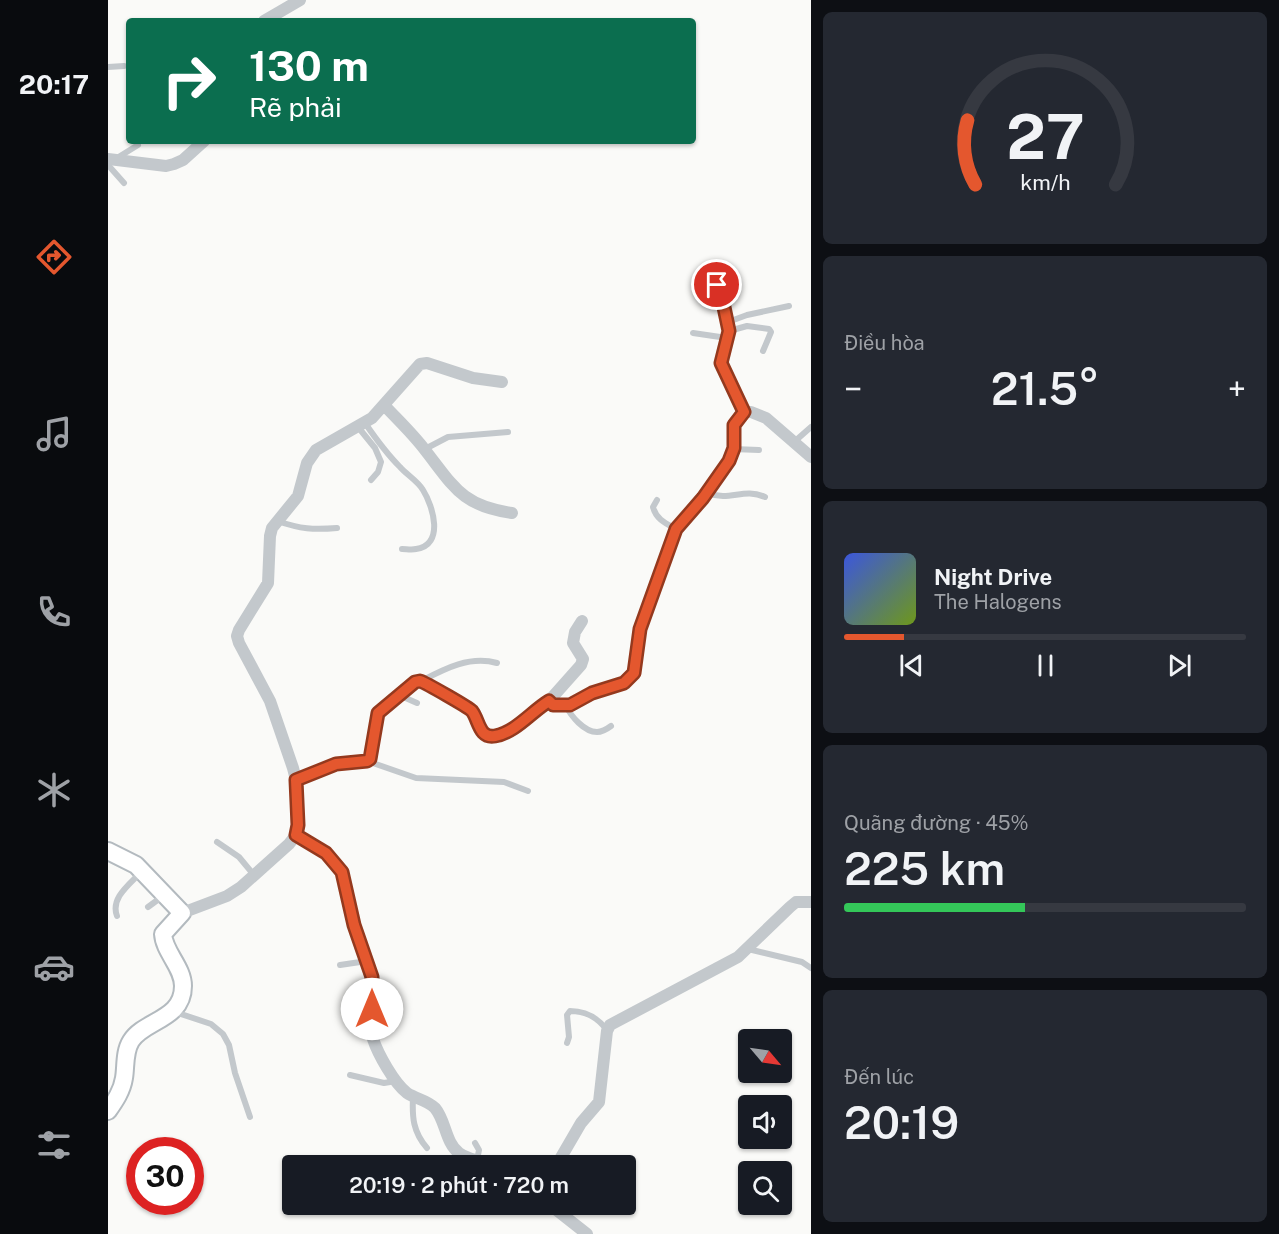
<!DOCTYPE html>
<html lang="vi">
<head>
<meta charset="utf-8">
<style>
  body { margin:0; font-family:"Public Sans",sans-serif; background:#242831; color:#f1f3f6; height:100vh; display:flex; flex-direction:column; font-size:22px; white-space:nowrap }
  * { box-sizing:border-box; margin:0 }
  p { font-size:20px; color:#9ea1a6 }
  .icon { flex:none; width:33px; height:33px; fill:none; stroke:currentColor; stroke-width:2; stroke-linecap:round; stroke-linejoin:round }
  .map { position:relative; flex:1; overflow:hidden }
  .panel { display:flex; flex-direction:column; gap:12px; padding:12px; background:#0d0f14; width:468px }
  .panel>* { flex:none }
  .top-card { position:absolute; left:18px; top:18px; width:570px; height:126px; border-radius:6px; box-shadow:0 2px 4px #0004; background:#0b6e4f; color:#fff; overflow:hidden }
  .needle { width:39px; rotate:119deg }
  .fabs { position:absolute; left:630px; top:1029px; display:grid; gap:12px }
  .fabs a { display:grid; place-items:center; width:54px; height:54px; border-radius:6px; background:#171b24; box-shadow:0 2px 4px #0004; font-size:30px }
  .speed { position:absolute; left:18px; top:1137px; display:flex; gap:12px; font-size:30px; font-weight:700; text-align:center }
  .speed>* { display:grid; place-content:center; width:78px; height:78px; border-radius:50%; background:#171b24; box-shadow:0 2px 4px #0004; line-height:1 }
  .speed .limit { border:9px solid #d22; background:#fff; color:#111 }
  .pin { position:absolute; display:grid; place-items:center; width:51px; height:51px; color:#fff; margin:-26px; border:3px solid #fff; border-radius:50%; box-shadow:0 2px 6px #0007 }
  .me { position:absolute; width:66px; margin:-33px; rotate:0deg; stroke-linejoin:round; filter:drop-shadow(0 0 4px #0008) }
  .turn { display:flex; align-items:center; gap:21px; height:126px; padding:0 24px; font-size:27px }
  .turn .icon { width:78px; height:78px; stroke-width:2.5 }
  .turn b { display:block; font-size:42px; line-height:51px }
  .big { font-size:45px; font-weight:600; line-height:1.1 }
  .panel .tile { flex:1; display:flex; flex-direction:column; justify-content:center; gap:9px; min-width:0; padding:0 21px; border-radius:9px; background:#242831 }
  .panel .dial { align-items:center; gap:0 }
  .dial svg { height:156px; overflow:visible; fill:none; stroke:#363941; stroke-width:7; stroke-linecap:round; text-anchor:middle }
  .dial text { fill:#f1f3f6; stroke:none }
  .song { display:flex; align-items:center; gap:18px }
  .cover { width:72px; height:72px; border-radius:9px; background:linear-gradient(135deg,hsl(230 70% 55%),hsl(80 70% 35%)) }
  .played { height:6px; border-radius:3px; background:linear-gradient(90deg,#e4572e 15%,#363941 15%) }
  .keys { display:flex; justify-content:space-around; direction:ltr }
  .heat { display:flex; justify-content:space-between; align-items:center; font-size:33px; direction:ltr }
  .charge { height:9px; border-radius:4px; background:linear-gradient(90deg,#34c759 45%,#363941 0) }
  .trip { position:absolute; left:174px; top:1155px; width:354px; height:60px; border-radius:6px; background:#171b24; box-shadow:0 2px 4px #0004; font-weight:600; line-height:60px; text-align:center }
  main { display:flex; flex:1; min-height:0 }
  .tab-bar { display:flex; flex-direction:column; width:108px; justify-content:space-around; align-items:center; background:#090b0e; color:#9ea1a6 }
  .tab-bar .icon { width:42px; height:42px }
  .tab-bar .current { color:#e4572e }
  .tab-bar b { font-size:27px; color:#f1f3f6 }
  .map>svg:first-child { display:block }
  .lines { fill:none; stroke-linecap:round; stroke-linejoin:round }
  .secondary-casing { stroke:#b3babf; stroke-width:20 }
  .lane { stroke:#c3c8cc; stroke-width:6 }
  .street { stroke:#c3c8cc; stroke-width:12 }
  .secondary { stroke:#fff; stroke-width:16 }
  .route-casing { stroke:#94391e; stroke-width:15 }
  .route { stroke:#e4572e; stroke-width:10 }
</style>
</head>
<body>
<main>
<nav class="tab-bar">
<b>20:17</b>
<svg class="icon current" aria-label="directions" viewBox="0 0 24 24"><path d="M12 3l9 9-9 9-9-9zM9 14v-3h6M13 9l2 2-2 2"/></svg>
<svg class="icon" aria-label="music" viewBox="0 0 24 24"><path d="M9 18V5l10-2v13"/><circle cx="6" cy="18" r="3"/><circle cx="16" cy="16" r="3"/></svg>
<svg class="icon" aria-label="phone" viewBox="0 0 24 24"><path d="M5 4h4l2 5-3 2q2 4 5 5l2-3 5 2v4C11 20 4 13 5 4z"/></svg>
<svg class="icon" aria-label="climate" viewBox="0 0 24 24"><path d="M12 3v18M4 7l16 10M4 17L20 7"/></svg>
<svg class="icon" aria-label="car" viewBox="0 0 24 24"><path d="M5 17H2v-5l4-1 3-4h7l3 4 3 1v5h-3M9 17h6M6 11h13"/><circle cx="7" cy="17" r="2"/><circle cx="17" cy="17" r="2"/></svg>
<svg class="icon" aria-label="filters" viewBox="0 0 24 24"><path d="M4 7h16M4 17h16"/><circle cx="9" cy="7" r="2"/><circle cx="15" cy="17" r="2"/></svg>
</nav>
<div class="map">
<svg width="703" height="1234" viewBox="0 0 703 1234">
  <rect width="100%" height="100%" fill="#fafaf8"/>
  <g class="lines">
    <defs>
      <path id="secondary" d="M0 851 28 865 74 913 55 934C56 952 75 967 75 986 75 1020 36 1020 23 1041 16 1052 18 1067 16 1078 14 1091 7 1101 0 1111"/>
    </defs>
    <use href="#secondary" class="secondary-casing"/>
    <path class="lane" d="M0 67 16 66
      M9 158 30 145
      M0 165 16 183
      M620 322 639 315 681 306
      M621 331 639 326 661 329 663 332 655 351
      M585 333 619 338
      M257 423C268 439 279 454 292 467 299 475 310 481 315 490 325 506 337 545 308 549 304 550 298 549 294 549
      M250 427 267 448 273 462 270 472 263 480
      M686 442 703 427
      M317 449 340 437 400 432
      M625 449 651 450
      M599 493C623 502 635 487 657 497
      M549 500 545 507C548 519 557 523 568 529
      M169 521C193 529 205 530 229 528
      M313 681C336 669 362 655 389 663
      M293 696 309 703
      M458 706C463 716 476 732 489 732 494 732 499 729 503 726
      M259 761 308 778 396 782 420 791
      M109 842 131 857 146 875
      M40 907 55 896
      M9 916C2 898 22 884 33 872
      M640 949 694 962 703 968
      M232 965 259 961
      M67 1012 103 1024 115 1034 121 1045 127 1073 142 1117
      M459 1043 461 1037 459 1015 462 1011C478 1011 489 1017 499 1030
      M242 1075 276 1083 288 1081
      M305 1097C304 1117 305 1132 319 1148
      M367 1143 371 1150 369 1160"/>
    <path class="street" d="M156 21 192 0
      M0 159 58 166 66 164 75 160 96 141
      M594 278 605 281 609 285 618 317 621 331 613 363 636 412
      M276 405C290 420 305 434 317 450 346 487 354 506 404 513
      M441 701 473 665 475 659 465 643 467 632 474 621
      M188 780 228 764 259 761 263 759 270 713 307 683 312 681C318 683 360 707 364 711 371 720 371 739 387 736 408 731 423 712 441 701L445 705H462L484 693 516 683 526 673 532 629 568 529 599 493 621 461 625 449 626 425 636 412H643L658 418 703 457
      M188 835 217 853 234 871 246 925 264 977 265 1039C270 1054 286 1083 299 1093 308 1099 319 1100 327 1108 338 1121 337 1142 351 1153 362 1162 381 1161 395 1166
      M74 913 119 896 133 887 181 844 188 835 190 824 188 780 185 768 162 701 131 643 129 636 131 630 160 583 162 536 164 528 190 496 199 463 208 450 264 418 312 364 319 363 365 378 394 382
      M448 1166 473 1123 491 1102 499 1031 502 1025 630 957 682 907 688 902H703
      M441 1204 479 1234"/>
    <use href="#secondary" class="secondary"/>
  </g>
  <g class="lines">
    <defs>
      <path id="route" d="M264 1009V977L246 925 234 872 218 853 188 835 190 825 188 780 228 764 259 761 262 759 270 713 307 682 312 681C318 683 360 707 364 711 371 720 371 739 387 736 408 732 423 712 441 701L445 705H462L484 693 516 683 526 673 532 629 568 529 595 498 621 461 626 448V425L636 412 613 363 621 331 613 293 609 285"/>
    </defs>
    <use href="#route" class="route-casing"/>
    <use href="#route" class="route"/>
  </g>
</svg>
<div class="fabs">
<a><svg class="needle" viewBox="-14 -14 28 28"><path d="M0-13l5 13h-10z" fill="#e53935"/><path d="M0 13l5-13h-10z" fill="#9ea1a6"/></svg></a>
<a><svg class="icon" aria-label="sound" viewBox="0 0 24 24"><path d="M4 9h4l5-4v14l-5-4H4zM17 9q2 3 0 6"/></svg></a>
<a><svg class="icon" aria-label="search" viewBox="0 0 24 24"><circle cx="10" cy="10" r="6"/><path d="M15 15l6 6"/></svg></a>
</div>
<div class="speed"><div class="limit">30</div></div>
<div class="pin" style="left:609px;top:285px;background:#d93025"><svg class="icon" aria-label="arrive" viewBox="0 0 24 24"><path d="M6 21V4h12l-3 4 3 4H6"/></svg></div>
<svg class="me" style="left:264px;top:1009px" viewBox="-20 -20 40 40"><circle r="19" fill="#fff"/><path d="M0-13L10 11 0 6-10 11z" fill="#e4572e"/></svg>
<div class="trip">20:19 · 2 phút · 720 m</div>
<div class="top-card">
<div class="turn"><svg class="icon" aria-label="right" viewBox="0 0 24 24"><path d="M7 20v-9h11M14 6l5 5-5 5"/></svg><div><b>130 m</b>Rẽ phải</div></div>
</div>
</div>
<section class="panel">
<div class="tile dial"><svg viewBox="0 0 100 80">
<path d="M14 69A42 42 0 1 1 86 69"/>
<path d="M14 69A42 42 0 0 1 10 36" stroke="#e4572e"/>
<text x="50" y="56" font-size="32" font-weight="700">27</text>
<text x="50" y="72" font-size="11">km/h</text>
</svg></div>
<div class="tile"><p>Điều hòa</p>
<div class="heat"><a>−</a><b class="big">21.5°</b><a>+</a></div>
</div>
<div class="tile">
<div class="song"><i class="cover"></i><div><b>Night Drive</b><p>The Halogens</p></div></div>
<div class="played"></div>
<div class="keys"><svg class="icon" aria-label="previous" viewBox="0 0 24 24"><path d="M18 5L8 12l10 7zM5 5v14"/></svg><svg class="icon" aria-label="pause" viewBox="0 0 24 24"><path d="M8 5v14M16 5v14"/></svg><svg class="icon" aria-label="next" viewBox="0 0 24 24"><path d="M6 5l10 7-10 7zM19 5v14"/></svg></div>
</div>
<div class="tile"><p>Quãng đường · 45%</p><b class="big">225 km</b><div class="charge"></div></div>
<div class="tile"><p>Đến lúc</p><b class="big">20:19</b></div>
</section>
</main>
</body>
</html>
